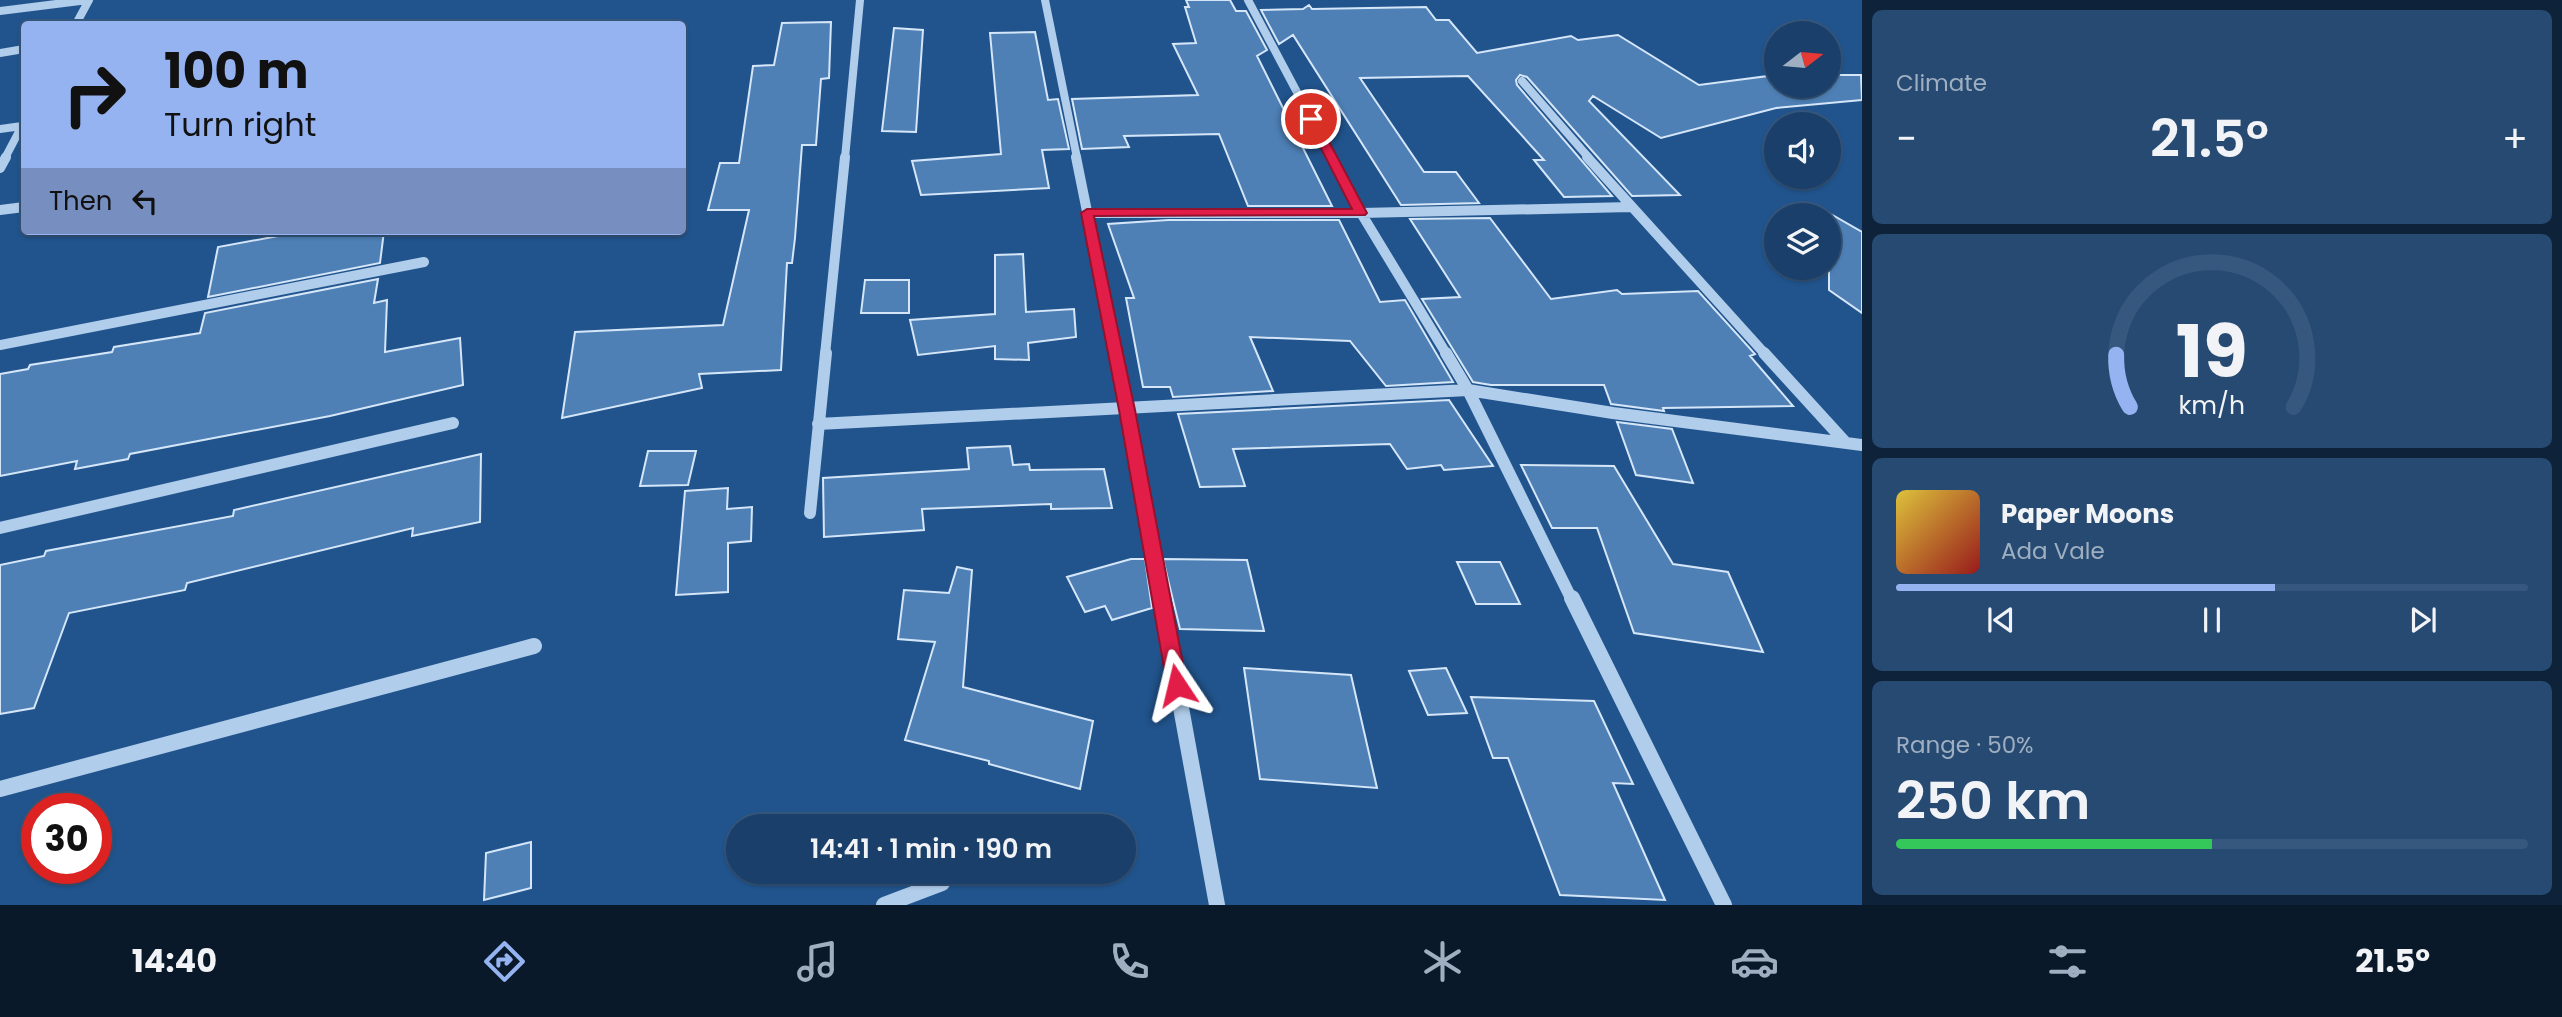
<!DOCTYPE html>
<html lang="en">
<head>
<meta charset="utf-8">
<style>
  body { margin:0; font-family:Poppins,sans-serif; background:#264a72; color:#f1f3f6; height:100vh; display:flex; flex-direction:column; font-size:26px; white-space:nowrap }
  * { box-sizing:border-box; margin:0 }
  p { font-size:23px; color:#9fafc1 }
  .icon { flex:none; width:38px; height:38px; fill:none; stroke:currentColor; stroke-width:2; stroke-linecap:round; stroke-linejoin:round }
  .map { position:relative; flex:1; overflow:hidden }
  .panel { display:flex; flex-direction:column; gap:10px; padding:10px; background:#0e233a; width:700px }
  .panel>* { flex:none }
  .guide { position:absolute; left:21px; top:21px; width:665px; height:214px; border-radius:7px; box-shadow:0 2px 5px #0004,0 0 0 2px #37587e; background:#95b2f1; color:#111; overflow:hidden }
  .needle { width:46px; rotate:74deg }
  .buttons { position:absolute; left:1764px; top:21px; display:grid; gap:14px }
  .buttons a { display:grid; place-items:center; width:77px; height:77px; border-radius:50%; background:#193f6a; box-shadow:0 2px 5px #0004,0 0 0 2px #37587e; font-size:35px }
  .speed { position:absolute; left:21px; top:793px; display:flex; gap:14px; font-size:35px; font-weight:700; text-align:center }
  .speed>* { display:grid; place-content:center; width:91px; height:91px; border-radius:50%; background:#193f6a; box-shadow:0 2px 5px #0004,0 0 0 2px #37587e; line-height:1 }
  .speed .limit { border:10px solid #d22; background:#fff; color:#111 }
  .pin { position:absolute; display:grid; place-items:center; width:60px; height:60px; color:#fff; margin:-30px; border:4px solid #fff; border-radius:50%; box-shadow:0 2px 7px #0007 }
  .me { position:absolute; width:77px; margin:-38px; rotate:350deg; stroke-linejoin:round; filter:drop-shadow(0 0 5px #0008) }
  .turn { display:flex; align-items:center; gap:24px; height:147px; padding:0 28px; font-size:32px }
  .turn .icon { width:91px; height:91px; stroke-width:2.5 }
  .turn b { display:block; font-size:49px; line-height:60px }
  .then { display:flex; align-items:center; height:66px; padding:0 28px; background:#0003; gap:14px; font-size:26px }
  .big { font-size:52px; font-weight:600; line-height:1.1 }
  .panel .widget { flex:1; display:flex; flex-direction:column; justify-content:center; gap:10px; min-width:0; padding:0 24px; border-radius:10px; background:#264a72 }
  .panel .dial { align-items:center; gap:0 }
  .dial svg { height:182px; overflow:visible; fill:none; stroke:#37587e; stroke-width:7; stroke-linecap:round; text-anchor:middle }
  .dial text { fill:#f1f3f6; stroke:none }
  .song { display:flex; align-items:center; gap:21px }
  .cover { width:84px; height:84px; border-radius:10px; background:linear-gradient(135deg,hsl(50 70% 55%),hsl(0 70% 35%)) }
  .played { height:7px; border-radius:4px; background:linear-gradient(90deg,#95b2f1 60%,#37587e 60%) }
  .keys { display:flex; justify-content:space-around; direction:ltr }
  .heat { display:flex; justify-content:space-between; align-items:center; font-size:38px; direction:ltr }
  .charge { height:10px; border-radius:5px; background:linear-gradient(90deg,#34c759 50%,#37587e 0) }
  .trip { position:absolute; left:726px; top:814px; width:410px; height:70px; border-radius:35px; background:#193f6a; box-shadow:0 2px 5px #0004,0 0 0 2px #37587e; font-weight:600; line-height:70px; text-align:center }
  .tab-bar { display:flex; height:112px; justify-content:space-around; align-items:center; background:#0a192a; color:#9fafc1 }
  .tab-bar .icon { width:49px; height:49px }
  .tab-bar .on { color:#95b2f1 }
  .tab-bar b { font-size:32px; color:#f1f3f6 }
  main { display:flex; flex:1; min-height:0 }
  .map>svg:first-child { display:block }
  .building { fill:#4e80b6; stroke:#d5e6f8; stroke-width:2 }
  .lines { fill:none; stroke-linecap:round; stroke-linejoin:round }
  .minor-far3 { stroke:#b0cdeb; stroke-width:8 }
  .minor-far2 { stroke:#b0cdeb; stroke-width:10 }
  .minor-far1 { stroke:#b0cdeb; stroke-width:12 }
  .minor { stroke:#b0cdeb; stroke-width:16 }
  .route { fill:#e11d48; stroke:#92132f; stroke-width:2 }
</style>
</head>
<body>
<main>
<div class="map">
<svg width="1862" height="905" viewBox="0 0 1862 905">
  <rect width="100%" height="100%" fill="#21548d"/>
  <path class="building" d="M1186 0H1230L1236 11H1246L1267 50 1257 56 1332 206H1248L1219 134 1124 136 1129 147 1082 149 1072 99 1198 95 1173 44 1196 43 1185 7H1189Z
    M1309 5 1312 9 1426 7 1436 20H1449L1477 53 1571 36 1578 40 1618 35 1699 85 1776 75V86H1829V75H1861L1862 100 1776 108 1661 138 1593 96 1589 101 1680 195 1632 196 1527 77 1520 75 1516 80 1517 85 1612 196 1564 197 1534 160H1544L1468 76 1360 78 1424 172H1456L1479 203 1401 205 1293 35 1279 44 1261 10 1303 9Z
    M831 22 829 78 821 79 816 145H802L795 238 792 263H787L781 370 699 374 702 388 562 418 575 332 723 325 749 210H708L720 163H739L753 66 774 65 782 23Z
    M894 28 923 30 916 132 882 131Z
    M1035 32 1048 100 1058 99 1069 149 1042 150 1049 188 921 195 912 161 1001 154 990 33Z
    M1829 213 1862 232V313L1829 290Z
    M1490 218 1551 299 1617 290 1622 294 1698 291 1755 354 1750 356 1793 406 1663 408 1664 411 1611 404 1604 385H1491L1473 382 1422 299 1460 297 1410 219Z
    M1168 220H1339L1380 302 1405 300 1453 382 1386 386 1350 341 1250 337 1273 391 1173 397 1170 387H1143L1126 298H1134L1108 224Z
    M285 231H384L380 263 208 297 218 247 284 235Z
    M1023 254 1026 312 1074 309 1076 337 1028 343 1029 360 995 359V346L918 355 910 320 995 314V255Z
    M378 279 374 303 387 300 385 352 460 338 463 385 330 416 130 454 128 459 75 469 77 461 0 476V374L28 369 30 365 112 352 114 347 200 333 205 313Z
    M865 280H909V313H861Z
    M1449 400 1493 466 1444 470 1441 465 1407 469 1390 444 1233 449 1245 486 1200 487 1178 414Z
    M1617 422 1672 429 1693 483 1636 475Z
    M1010 446 1013 465 1029 464 1030 470 1104 469 1112 508 1051 509V504L922 509 924 530 824 537 823 478 969 469 967 448Z
    M648 451H696L688 485 640 486Z
    M481 454 480 522 412 536 413 528 187 583 185 590 69 613 34 708 0 714V565L44 556 46 551 233 516 234 510Z
    M1521 465 1614 466 1673 564 1728 572 1763 652 1634 633 1597 528H1552Z
    M728 488 727 509 752 507 751 541 728 543V592L676 595 685 491Z
    M1131 559H1145L1152 608 1112 620 1105 606 1085 612 1067 577Z
    M1163 559 1247 560 1264 631 1180 629Z
    M1457 562H1500L1520 604H1476Z
    M957 567 972 570 963 687 1093 721 1080 789 989 764V761L905 740 935 642 898 639 904 590 949 593Z
    M1244 668 1351 675 1377 788 1260 779Z
    M1446 668 1467 713 1428 715 1409 671Z
    M1471 697 1594 701 1633 784 1613 783 1665 900 1560 895 1508 758H1493Z
    M531 842V888L484 900 486 853Z"/>
  <g class="lines">
    <path class="minor-far3" d="M1045 0 1077 158
      M1248 0 1332 158
      M0 11 88 0
      M76 24 89 0
      M0 53 24 49
      M1522 81 1589 158
      M0 129 22 126
      M5 158 24 122
      M845 158 860 0"/>
    <path class="minor-far2" d="M1076 157 1116 355
      M1331 157 1361 213 1447 355
      M1587 157 1766 355
      M0 168 6 157
      M0 210 24 207
      M1087 213H1361L1631 207
      M0 345 424 262
      M825 355 845 157"/>
    <path class="minor-far1" d="M1116 353 1162 600
      M1446 353 1468 390 1572 600
      M1764 353 1846 443
      M818 424 1468 390 1613 413 1862 445
      M810 513 826 353
      M0 528 453 423"/>
    <path class="minor" d="M1161 598 1217 905
      M1572 598 1724 905
      M0 789 534 646
      M884 905 942 883"/>
  </g>
  <path class="route" d="M1311 116 1317 119 1367 213 1365 215 1094 216 1135 410 1187 685 1184 691 1177 694 1170 691 1167 685 1119 410 1081 213 1087 209H1352L1306 119Z"/>
</svg>
<div class="buttons">
<a><svg class="needle" viewBox="-14 -14 28 28"><path d="M0-13l5 13h-10z" fill="#e53935"/><path d="M0 13l5-13h-10z" fill="#9fafc1"/></svg></a>
<a><svg class="icon" aria-label="sound" viewBox="0 0 24 24"><path d="M4 9h4l5-4v14l-5-4H4zM17 9q2 3 0 6"/></svg></a>
<a><svg class="icon" aria-label="layers" viewBox="0 0 24 24"><path d="M12 4l9 5-9 5-9-5zM3 14l9 5 9-5"/></svg></a>
</div>
<div class="speed"><div class="limit">30</div></div>
<div class="pin" style="left:1311px;top:119px;background:#d93025"><svg class="icon" aria-label="arrive" viewBox="0 0 24 24"><path d="M6 21V4h12l-3 4 3 4H6"/></svg></div>
<svg class="me" style="left:1177px;top:685px" viewBox="-20 -20 40 40"><path d="M0-17L14 15 0 8-14 15z" fill="#e11d48" stroke="#fff" stroke-width="4"/></svg>
<div class="trip">14:41 · 1 min · 190 m</div>
<div class="guide">
<div class="turn"><svg class="icon" aria-label="right" viewBox="0 0 24 24"><path d="M7 20v-9h11M14 6l5 5-5 5"/></svg><div><b>100 m</b>Turn right</div></div>
<div class="then">Then<svg class="icon" aria-label="left" viewBox="0 0 24 24"><path d="M17 20v-9H6M10 6l-5 5 5 5"/></svg></div>
</div>
</div>
<section class="panel">
<div class="widget"><p>Climate</p>
<div class="heat"><a>−</a><b class="big">21.5°</b><a>+</a></div>
</div>
<div class="widget dial"><svg viewBox="0 0 100 80">
<path d="M14 69A42 42 0 1 1 86 69"/>
<path d="M14 69A42 42 0 0 1 8 46" stroke="#95b2f1"/>
<text x="50" y="56" font-size="32" font-weight="700">19</text>
<text x="50" y="72" font-size="11">km/h</text>
</svg></div>
<div class="widget">
<div class="song"><i class="cover"></i><div><b>Paper Moons</b><p>Ada Vale</p></div></div>
<div class="played"></div>
<div class="keys"><svg class="icon" aria-label="previous" viewBox="0 0 24 24"><path d="M18 5L8 12l10 7zM5 5v14"/></svg><svg class="icon" aria-label="pause" viewBox="0 0 24 24"><path d="M8 5v14M16 5v14"/></svg><svg class="icon" aria-label="next" viewBox="0 0 24 24"><path d="M6 5l10 7-10 7zM19 5v14"/></svg></div>
</div>
<div class="widget"><p>Range · 50%</p><b class="big">250 km</b><div class="charge"></div></div>
</section>
</main>
<nav class="tab-bar">
<b>14:40</b>
<svg class="icon on" aria-label="directions" viewBox="0 0 24 24"><path d="M12 3l9 9-9 9-9-9zM9 14v-3h6M13 9l2 2-2 2"/></svg>
<svg class="icon" aria-label="music" viewBox="0 0 24 24"><path d="M9 18V5l10-2v13"/><circle cx="6" cy="18" r="3"/><circle cx="16" cy="16" r="3"/></svg>
<svg class="icon" aria-label="phone" viewBox="0 0 24 24"><path d="M5 4h4l2 5-3 2q2 4 5 5l2-3 5 2v4C11 20 4 13 5 4z"/></svg>
<svg class="icon" aria-label="climate" viewBox="0 0 24 24"><path d="M12 3v18M4 7l16 10M4 17L20 7"/></svg>
<svg class="icon" aria-label="car" viewBox="0 0 24 24"><path d="M5 17H2v-5l4-1 3-4h7l3 4 3 1v5h-3M9 17h6M6 11h13"/><circle cx="7" cy="17" r="2"/><circle cx="17" cy="17" r="2"/></svg>
<svg class="icon" aria-label="filters" viewBox="0 0 24 24"><path d="M4 7h16M4 17h16"/><circle cx="9" cy="7" r="2"/><circle cx="15" cy="17" r="2"/></svg>
<b>21.5°</b>
</nav>
</body>
</html>
